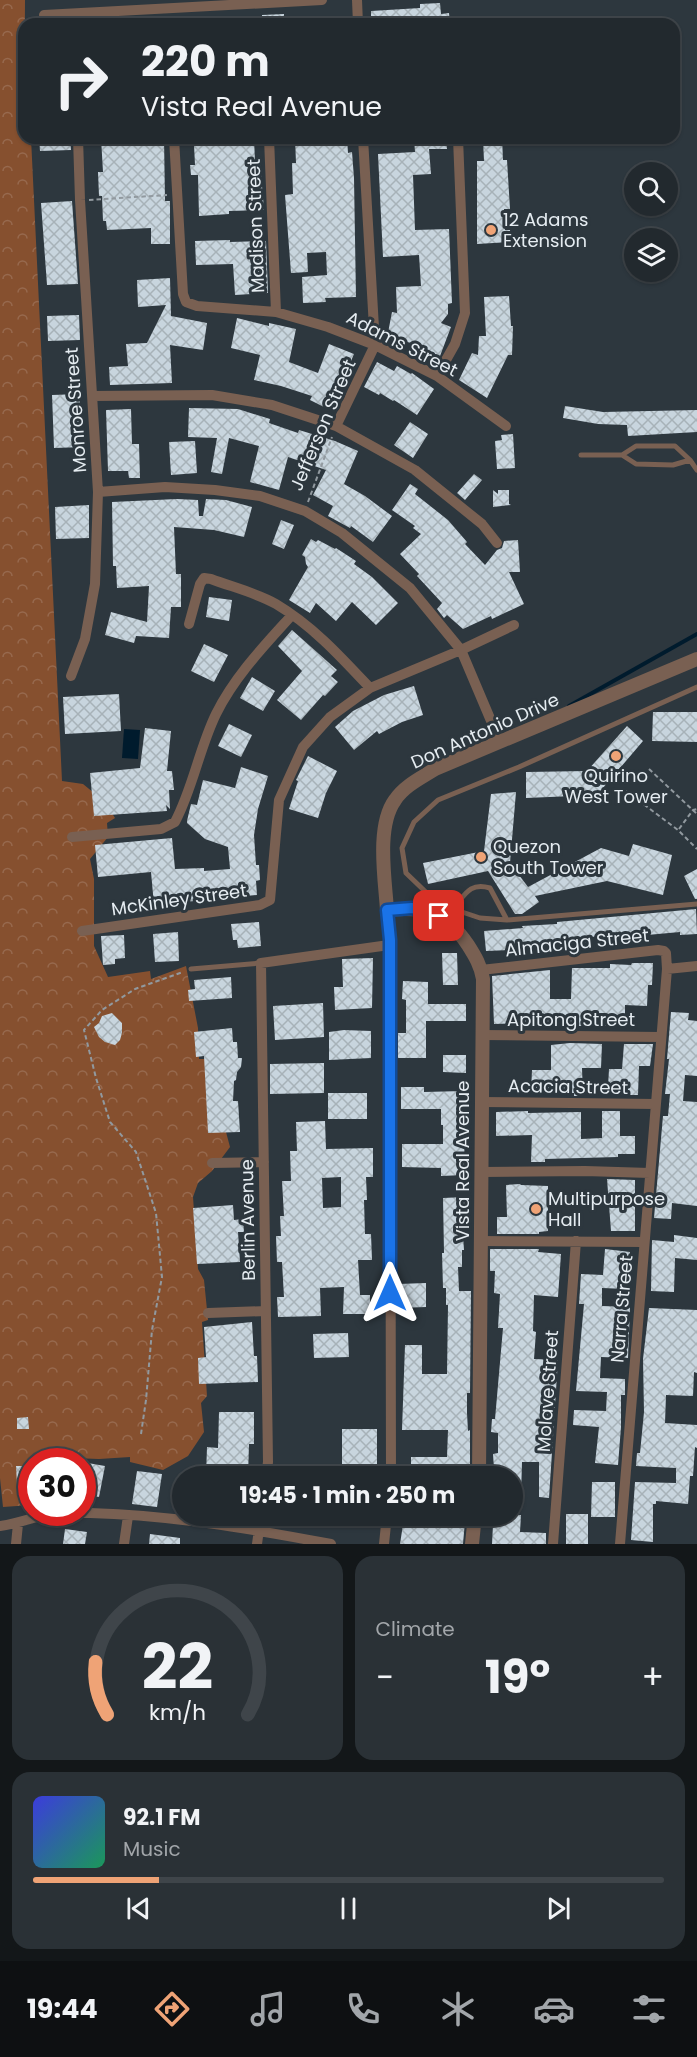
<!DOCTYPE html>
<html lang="en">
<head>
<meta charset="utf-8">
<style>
  body { margin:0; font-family:Poppins,sans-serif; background:#2a3136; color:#f1f3f6; height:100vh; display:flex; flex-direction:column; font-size:22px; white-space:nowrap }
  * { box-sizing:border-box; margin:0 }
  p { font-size:20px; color:#a2a6aa }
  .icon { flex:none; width:33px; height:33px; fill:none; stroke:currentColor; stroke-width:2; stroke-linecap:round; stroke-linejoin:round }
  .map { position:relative; height:1544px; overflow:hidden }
  .details { display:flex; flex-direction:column; gap:12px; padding:12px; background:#131719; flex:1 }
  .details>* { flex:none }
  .hud { position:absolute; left:18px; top:18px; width:662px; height:126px; border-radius:18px; box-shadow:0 2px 4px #0004,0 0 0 2px #3f454a; background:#22292e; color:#f1f3f6; overflow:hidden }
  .tools { position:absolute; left:624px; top:162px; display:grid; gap:12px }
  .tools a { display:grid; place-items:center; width:54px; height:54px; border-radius:50%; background:#22292e; box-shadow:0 2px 4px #0004,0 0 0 2px #3f454a; font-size:30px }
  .speed { position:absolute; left:18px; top:1448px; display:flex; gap:12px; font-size:30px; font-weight:700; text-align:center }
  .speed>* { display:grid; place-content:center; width:78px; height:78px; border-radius:50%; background:#22292e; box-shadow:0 2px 4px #0004,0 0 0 2px #3f454a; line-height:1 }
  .speed .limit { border:9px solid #d22; background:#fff; color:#111 }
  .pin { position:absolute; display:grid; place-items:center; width:51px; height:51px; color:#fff; margin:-26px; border-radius:12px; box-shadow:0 3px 9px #0006 }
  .me { position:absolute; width:66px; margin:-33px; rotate:0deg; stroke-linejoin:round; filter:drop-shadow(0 0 4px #0008) }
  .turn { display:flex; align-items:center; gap:21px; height:126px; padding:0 24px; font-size:27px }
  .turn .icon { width:78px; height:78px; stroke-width:2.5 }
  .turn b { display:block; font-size:42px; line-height:51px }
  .big { font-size:45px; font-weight:700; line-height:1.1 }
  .details .card { flex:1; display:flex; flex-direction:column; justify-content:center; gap:9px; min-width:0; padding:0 21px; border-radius:18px; background:#2a3136 }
  .details .dial { align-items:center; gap:0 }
  .dial svg { height:156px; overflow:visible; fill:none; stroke:#3f454a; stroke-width:7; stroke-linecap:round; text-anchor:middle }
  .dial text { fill:#f1f3f6; stroke:none }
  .song { display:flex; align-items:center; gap:18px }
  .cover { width:72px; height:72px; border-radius:9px; background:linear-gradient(135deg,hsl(240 70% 55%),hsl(150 70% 35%)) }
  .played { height:6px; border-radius:3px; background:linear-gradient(90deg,#efa376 20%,#3f454a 20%) }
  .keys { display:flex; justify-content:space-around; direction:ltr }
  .heat { display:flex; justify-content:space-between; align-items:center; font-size:33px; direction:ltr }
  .details .tiles { flex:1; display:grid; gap:12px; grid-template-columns:1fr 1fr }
  .card:last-child { grid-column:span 2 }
  .trip { position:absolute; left:172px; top:1466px; width:351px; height:60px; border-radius:30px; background:#22292e; box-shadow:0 2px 4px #0004,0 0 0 2px #3f454a; font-weight:700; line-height:60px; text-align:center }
  .tabs { display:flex; height:96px; justify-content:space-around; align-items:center; background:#0e1012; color:#a2a6aa }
  .tabs .icon { width:42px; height:42px }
  .tabs .on { color:#efa376 }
  .tabs b { font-size:27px; color:#f1f3f6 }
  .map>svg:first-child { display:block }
  .forest { fill:url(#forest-crowns) }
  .water { fill:#001b2d }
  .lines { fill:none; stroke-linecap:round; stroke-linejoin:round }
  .stream { stroke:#001b2d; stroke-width:4 }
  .building { fill:url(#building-cross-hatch); fill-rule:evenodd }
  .path { stroke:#91999f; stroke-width:2; stroke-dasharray:4.5 3; stroke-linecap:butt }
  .service { stroke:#796052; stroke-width:5 }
  .minor { stroke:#796052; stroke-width:10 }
  .tertiary { stroke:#796052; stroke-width:14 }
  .route-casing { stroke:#114b97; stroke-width:15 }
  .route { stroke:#1a73e8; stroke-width:10 }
  .poi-dot { fill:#efa376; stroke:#2d373e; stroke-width:2 }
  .labels { text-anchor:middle; stroke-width:6; stroke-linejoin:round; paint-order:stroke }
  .poi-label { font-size:18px; fill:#e5ecf1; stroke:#2d373e; text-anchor:start }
  .street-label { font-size:18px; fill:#e5ecf1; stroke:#2d373e }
</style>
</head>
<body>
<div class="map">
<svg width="697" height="1544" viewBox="0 0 697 1544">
  <defs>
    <pattern id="forest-crowns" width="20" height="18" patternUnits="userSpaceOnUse" patternTransform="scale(1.5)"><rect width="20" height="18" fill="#86502f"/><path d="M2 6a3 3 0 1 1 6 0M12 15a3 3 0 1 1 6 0" fill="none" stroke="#97694e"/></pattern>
    <pattern id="building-cross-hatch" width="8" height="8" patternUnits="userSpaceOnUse" patternTransform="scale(1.5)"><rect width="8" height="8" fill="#c8d5de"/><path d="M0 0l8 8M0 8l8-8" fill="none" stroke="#a7b2b8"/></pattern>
  </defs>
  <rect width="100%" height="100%" fill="#2d373e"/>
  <path class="forest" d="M0 0H25L24 138H31L62 781 83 784 105 802 115 818 107 823 108 837 90 859 94 879V946L108 977 150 971 151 979 186 966 198 1028 199 1059H213L218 1102 230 1147 212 1171 198 1183 193 1197 198 1269 204 1280 208 1320 202 1322 207 1396 201 1403 204 1432 188 1456 163 1470 130 1462V1457L99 1459 74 1458V1461H32L31 1505 3 1507 0 1478Z"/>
  <path class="water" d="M124 729 140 730 138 759 122 758Z"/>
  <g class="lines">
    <path class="stream" d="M569 706 697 634"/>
  </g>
  <path class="building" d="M440 3 441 14 449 13 450 24H371V11L420 8V4Z
    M284 14V24H262V15Z
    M39 138H70L71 150 40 151Z
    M101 138H164L165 201H170V244H151V228L107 230 106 221H103L102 196H99L98 172H103Z
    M198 138H254L255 162H260L264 210 229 211V214L199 216 198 175H191L190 165H195L194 145H198Z
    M295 138H347L348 153 352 152 354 178 356 297 325 298 326 302 303 303 302 277 327 275 326 252 307 253 308 272 291 273 285 195 293 194 292 163H296Z
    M414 138H446L447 149H429L431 174 413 175 415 230 449 229 452 303 448 304V314L441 323 451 327 440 356 416 347 417 344 387 338 392 312 397 313 396 287 421 286 419 255 383 257 378 154 415 152Z
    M502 138 503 160H507L510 209H504L505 230H510L511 242 477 244V161H484L483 139Z
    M72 201 78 284 47 285 41 203Z
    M230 240V242L266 241 268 293 235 295 233 264 196 265 195 241Z
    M170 278 171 316 207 323 203 350 170 345 172 383 110 385 109 367 128 366 126 344 147 343 166 305 138 307 137 280Z
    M509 296 511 326H513L512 355H508L487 398 459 380 472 353 478 355 479 336H486L484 297Z
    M79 315 80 340 48 341 47 316Z
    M237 318 269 326V323L296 329 289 362 318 373 329 344 354 354 330 410 310 400 312 396 281 386 254 380 260 355 231 348Z
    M377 362 394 371 397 366 411 374 412 373 434 389 417 415 394 400 393 401 380 393 379 395 364 387Z
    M79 394 84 447 54 448 52 395Z
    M565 406 603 412 697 410V432L628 436 627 425 598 424 563 418Z
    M189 408 238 409 270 419 269 423 298 433 299 430 335 441 358 451 344 484 365 496 392 516 373 542 351 526 350 528 328 516 333 506 313 495 326 470 288 457 279 490 250 482 259 446 229 438 222 474 211 472 217 438 188 437Z
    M131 409 132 444H139L140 478H129L128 471H108L106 410Z
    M410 422 428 434 413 458 394 445Z
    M513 434 515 468 497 469 495 441 502 440 501 435Z
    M195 441 197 473 171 475 169 442Z
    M474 474 482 480 465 500 457 493Z
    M410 484 418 489 415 494 448 520 467 542 465 544 485 565 497 550 502 548 504 541 518 540 520 572H509L524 604 492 619 491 616 463 629 447 615 444 618 437 609 442 603 417 576 419 574 400 554 421 534 413 528 415 526 392 510Z
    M493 490 498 494V490H509V504L511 505 493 507Z
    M177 499 198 500 199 516H203L206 499 226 500 252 507 244 537 214 530 174 527 176 574H181V607H171L169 638 136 636 134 643 105 635 111 612 147 622 149 586 117 588 116 566H113L112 502Z
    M89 505V538L56 539 55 507Z
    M281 520 294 525 284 549 272 544Z
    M311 539 316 542 318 540 335 549 336 548 356 561 354 564 372 577 398 603 376 625 352 602 336 621 316 603 310 613 289 600 308 567 306 564 305 557 302 555Z
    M209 597 232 600 229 621 206 617Z
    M292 630 337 670 331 676 338 682 325 696 323 695 301 720 277 700 302 671 278 646Z
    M204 644 228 655 214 682 191 671Z
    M252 677 275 691 263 711 240 698Z
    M414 686 423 715 402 722 379 734 377 731 354 750 335 727 353 711 384 695Z
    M119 694 121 731 65 734 63 697Z
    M653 712H697V742L652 741Z
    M229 724 252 735 241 757 218 746Z
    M627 726 643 741 597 795 526 798V772L587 771Z
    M145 728 171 731 167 771H172L174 790H169L170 809 166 805 167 811 94 816 90 773 140 768Z
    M308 756 337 771 326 793 318 818 289 809 298 781 296 780Z
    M241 767 268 776 258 809 254 835 256 865H259L260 880 256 881 257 895 154 905 151 872 98 877 95 845 172 838 175 869 204 868V871L230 869 228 847 205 839 187 823V821L191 804 197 805 203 780 235 788Z
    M516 792 510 863 528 887 601 848 629 856 633 844 672 855 663 895 607 881 535 896 539 902 522 914H515L488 871 428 884 423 863 484 851 491 794Z
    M697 869V899H695L684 876Z
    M696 909 697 934 680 935V932L647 935V933L624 934 625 936 611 938V935L591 937V942L535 946 536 949 486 951 484 931 523 928 522 926 557 924V922Z
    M259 922 261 946 238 948 237 940H233L231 924Z
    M178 932 179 961 155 962 153 934Z
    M124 935 125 958 115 959V964L103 965 101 936Z
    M442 953H457L458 985H443Z
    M373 958 372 1008 335 1010 334 987H343L342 959Z
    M632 963H653L652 985H648L647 1006 625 1005V1026H572V1022L494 1024 492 976 550 970V999H571L572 968H610V964L631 965Z
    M231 977 232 998 189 1001 188 990 195 989 194 980Z
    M403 981 428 982V1004H466V1021H426V1058H398V1033H406V1000L402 999Z
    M323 1003 324 1037 275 1040 273 1006Z
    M671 1012 689 1013 688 1020 697 1021V1076L685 1075 683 1101 697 1102V1206L672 1203 671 1219 654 1218 663 1116H668L670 1094H665L669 1059H667Z
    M112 1013 122 1023V1033L120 1040 115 1045 105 1042 99 1037 94 1027 99 1023 102 1016Z
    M232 1028 233 1042H237L238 1058H242L241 1067 237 1072 236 1080 234 1081 233 1101H238L240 1132 208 1133 204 1056 196 1057 194 1032Z
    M344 1030 371 1031V1058L329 1060V1032Z
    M570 1043 602 1044 601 1068H582L583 1096H574V1093L531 1092 532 1070H551V1045Z
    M624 1044H653L650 1066H639L638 1095H621V1088L608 1087 609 1069H622Z
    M443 1055H466V1073L443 1072Z
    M324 1063V1093L270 1094V1064Z
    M401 1087H424V1092L463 1091 465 1110 464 1175 441 1176V1168L402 1167V1144H443V1125H441V1109H401Z
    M328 1093H367V1119H328Z
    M528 1111V1113L581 1112V1139L602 1138V1111H620V1136H635V1154H618V1157L545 1159V1162H531L532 1135 496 1136V1112Z
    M325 1121 326 1149 373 1148V1177H366L367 1200H364L365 1234H371L372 1260H358L360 1295H370V1314H343L344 1287 320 1288 321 1316 278 1317 277 1297H284L282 1262H277L276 1236H281L280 1216H284L282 1181H291L290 1151H297L296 1122ZM341 1177V1207L323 1208 322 1178Z
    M607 1179 635 1180V1231H611Z
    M520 1184 521 1185 548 1186V1231L539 1232V1234H497V1217H507L506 1185Z
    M465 1197V1212H461V1235H463L464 1250H462V1267H458L459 1291H471L470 1393H467V1413L468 1431 470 1430V1476H411V1457H447L448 1430H402L405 1345H422V1374H447L448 1305H446V1288H443L442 1253H444L443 1198Z
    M233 1205 234 1220 243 1219 244 1232H238L240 1262 197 1264 193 1208Z
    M674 1235 697 1238V1260L675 1258 674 1292 651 1291 652 1240 674 1242Z
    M490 1249H539L538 1252 561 1254 558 1297 534 1295 533 1331 536 1332 534 1359 558 1360 549 1498 539 1497V1462H522L521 1496 513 1495V1476H498V1469H494L493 1454 498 1453V1433L491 1432 492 1419H495L503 1328H498L500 1294 494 1293 495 1271H490Z
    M605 1249 630 1252 627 1289 602 1288V1306L630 1307 628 1358 601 1357 600 1378 625 1379V1395H621V1427L618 1465 595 1463 599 1427 573 1425 574 1410 606 1411 607 1392 576 1391 584 1304H579L581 1274 603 1275Z
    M426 1283V1307L399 1308 398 1284Z
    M649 1308 697 1310V1373L694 1372 693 1396 666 1395 665 1423 697 1425V1448L695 1447 693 1476H690L688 1504 656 1501V1504H653V1542L631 1540 635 1482 676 1483V1468L636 1466 637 1453H640L644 1412 643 1359Z
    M252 1322 254 1356H257L258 1382 199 1384 198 1358 206 1357 204 1327Z
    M348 1333 349 1357 314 1358 313 1334Z
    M219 1412H254V1444H249L248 1476H206L207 1447 218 1448Z
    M28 1417 29 1429H17V1418Z
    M342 1429H377V1467H342Z
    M82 1462 105 1466 99 1497 82 1494Z
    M16 1466H32V1485H17Z
    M281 1466 332 1468V1476H281Z
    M137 1471 162 1474 157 1507 132 1504Z
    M592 1482H615V1517H591Z
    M566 1514H588V1544H566Z
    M498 1515H521L520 1532 546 1533V1544H492L493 1525H497Z
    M404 1518 444 1524 445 1518 465 1521 463 1544H400Z
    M65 1529 87 1532 85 1544H63Z
    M150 1534 180 1538V1544H149Z"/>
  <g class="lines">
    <path class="path" d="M89 200 167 195
      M308 502 332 437
      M649 769 697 814
      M626 791 678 830 697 849
      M679 829 693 810 697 809
      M141 1434 146 1400 152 1330 162 1277 156 1213 136 1152 110 1122 96 1078 84 1030 102 1010 135 989 183 972"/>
    <path class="service" d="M581 455H622L636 446H675L690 460 697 470
      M622 455 636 464 673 465 690 460
      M697 687 519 767 438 800 414 822 402 848 406 873 431 897 453 909 480 918 507 920 697 904
      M453 909C465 895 469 882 490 888L507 920
      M191 969 261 963"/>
    <path class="minor" d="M357 0 358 24
      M44 15 322 0
      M174 138 183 294 186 302 197 306 276 312 328 327 375 345 437 376 506 426
      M269 138 276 312
      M437 376 455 344 465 313 458 138
      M92 396 212 395 272 405 336 426 415 470 482 524 497 543
      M336 426 375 345 363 138
      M98 492 165 487 215 490 260 496 305 511 342 533 410 588 461 650 500 742
      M189 624 200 584 204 578 211 579C232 587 257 593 276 604 313 626 341 657 370 688
      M71 676 85 639 95 584 98 492 80 200 78 138
      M72 837 161 829 175 822C193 788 199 749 216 714 235 676 264 646 292 615
      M387 910 390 940 391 1476
      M82 931 260 905 270 900 279 800 303 747 330 717 370 688 461 650 514 625
      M667 969 697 966
      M481 970 658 950 664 951 666 953 667 969 620 1544
      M481 1035 660 1037
      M481 1102 655 1104
      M212 1163 264 1162
      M482 1172 585 1171 650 1173
      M481 1241 644 1242
      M208 1313 266 1311
      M266 1476 268 1462 261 963 389 945
      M0 1526C14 1524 26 1520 40 1516 55 1512 75 1513 90 1513 171 1515 252 1529 331 1544
      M16 1544 18 1524
      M124 1544 128 1516
      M257 1544 261 1515
      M384 1544 387 1515
      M553 1544 576 1241"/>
    <path class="tertiary" d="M479 1476 483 979C481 966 475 956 468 945 446 912 425 906 387 910 385 879 376 826 395 800 404 786 421 778 435 769L697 659
      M472 1544 475 1515"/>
  </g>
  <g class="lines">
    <defs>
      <path id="route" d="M390 1293V940L387 910 412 908 439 916"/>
    </defs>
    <use href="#route" class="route-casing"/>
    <use href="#route" class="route"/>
  </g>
  <g class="poi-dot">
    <circle cx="491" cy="230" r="6"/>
    <circle cx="616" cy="756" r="6"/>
    <circle cx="481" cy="857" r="6"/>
    <circle cx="536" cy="1209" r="6"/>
  </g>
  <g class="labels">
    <g class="poi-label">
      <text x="503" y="226">12 Adams<tspan x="503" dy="21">Extension</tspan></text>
      <text x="616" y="782" text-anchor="middle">Quirino<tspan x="616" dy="21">West Tower</tspan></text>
      <text x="493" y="853">Quezon<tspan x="493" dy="21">South Tower</tspan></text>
      <text x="548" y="1205">Multipurpose<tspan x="548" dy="21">Hall</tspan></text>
    </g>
    <g class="street-label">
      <text transform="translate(256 226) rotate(-92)" y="6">Madison Street</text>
      <text transform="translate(402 344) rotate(27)" y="6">Adams Street</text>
      <text transform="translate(76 410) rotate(-94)" y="6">Monroe Street</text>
      <text transform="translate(323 425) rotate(-67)" y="6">Jefferson Street</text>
      <text transform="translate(485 731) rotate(-24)" y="6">Don Antonio Drive</text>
      <text transform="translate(179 900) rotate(-8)" y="6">McKinley Street</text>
      <text transform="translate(577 943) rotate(-6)" y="6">Almaciga Street</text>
      <text x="571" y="1026">Apitong Street</text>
      <text transform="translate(568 1087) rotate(1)" y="6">Acacia Street</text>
      <text transform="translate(463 1161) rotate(-90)" y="6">Vista Real Avenue</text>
      <text transform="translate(248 1220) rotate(-91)" y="6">Berlin Avenue</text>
      <text transform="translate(622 1309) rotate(-85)" y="6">Narra Street</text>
      <text transform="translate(548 1391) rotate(-86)" y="6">Molave Street</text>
    </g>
  </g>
</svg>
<div class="tools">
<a><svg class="icon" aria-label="search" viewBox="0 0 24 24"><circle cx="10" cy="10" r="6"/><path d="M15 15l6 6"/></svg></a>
<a><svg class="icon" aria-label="layers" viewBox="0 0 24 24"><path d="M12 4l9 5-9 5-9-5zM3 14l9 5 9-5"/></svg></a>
</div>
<div class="speed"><div class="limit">30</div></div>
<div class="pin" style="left:439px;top:916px;background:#d93025"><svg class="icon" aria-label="arrive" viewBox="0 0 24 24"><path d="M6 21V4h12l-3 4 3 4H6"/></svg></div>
<svg class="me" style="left:390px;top:1293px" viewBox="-20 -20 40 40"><path d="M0-17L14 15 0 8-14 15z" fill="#1a73e8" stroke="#fff" stroke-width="4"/></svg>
<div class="trip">19:45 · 1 min · 250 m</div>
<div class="hud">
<div class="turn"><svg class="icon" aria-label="right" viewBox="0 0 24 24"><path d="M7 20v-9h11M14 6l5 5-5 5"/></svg><div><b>220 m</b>Vista Real Avenue</div></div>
</div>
</div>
<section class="details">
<div class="tiles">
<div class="card dial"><svg viewBox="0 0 100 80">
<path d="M14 69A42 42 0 1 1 86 69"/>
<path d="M14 69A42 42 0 0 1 8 42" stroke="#efa376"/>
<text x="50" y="56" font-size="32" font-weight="700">22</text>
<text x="50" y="72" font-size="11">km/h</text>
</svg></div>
<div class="card"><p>Climate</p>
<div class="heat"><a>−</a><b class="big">19°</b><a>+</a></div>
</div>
<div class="card">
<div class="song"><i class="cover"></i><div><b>92.1 FM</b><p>Music</p></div></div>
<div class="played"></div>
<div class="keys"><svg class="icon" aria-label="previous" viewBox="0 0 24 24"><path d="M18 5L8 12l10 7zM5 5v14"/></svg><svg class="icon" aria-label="pause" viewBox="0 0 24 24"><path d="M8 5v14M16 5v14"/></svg><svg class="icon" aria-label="next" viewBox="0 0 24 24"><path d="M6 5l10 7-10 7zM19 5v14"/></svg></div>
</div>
</div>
</section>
<nav class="tabs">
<b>19:44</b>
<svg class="icon on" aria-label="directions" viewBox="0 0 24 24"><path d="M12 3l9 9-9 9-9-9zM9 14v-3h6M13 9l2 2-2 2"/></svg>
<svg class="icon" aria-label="music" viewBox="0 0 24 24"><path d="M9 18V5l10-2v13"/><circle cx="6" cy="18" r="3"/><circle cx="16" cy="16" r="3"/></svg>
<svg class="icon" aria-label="phone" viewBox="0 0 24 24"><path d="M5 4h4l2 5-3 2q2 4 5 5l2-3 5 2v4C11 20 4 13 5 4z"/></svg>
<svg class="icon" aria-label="climate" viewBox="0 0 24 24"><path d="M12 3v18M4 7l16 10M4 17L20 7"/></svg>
<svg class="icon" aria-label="car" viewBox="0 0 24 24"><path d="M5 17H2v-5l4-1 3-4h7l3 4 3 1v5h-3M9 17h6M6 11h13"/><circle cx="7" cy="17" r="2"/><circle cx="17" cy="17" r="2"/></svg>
<svg class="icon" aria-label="filters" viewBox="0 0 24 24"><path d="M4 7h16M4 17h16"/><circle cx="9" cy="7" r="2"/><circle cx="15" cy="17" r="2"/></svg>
</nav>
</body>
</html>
